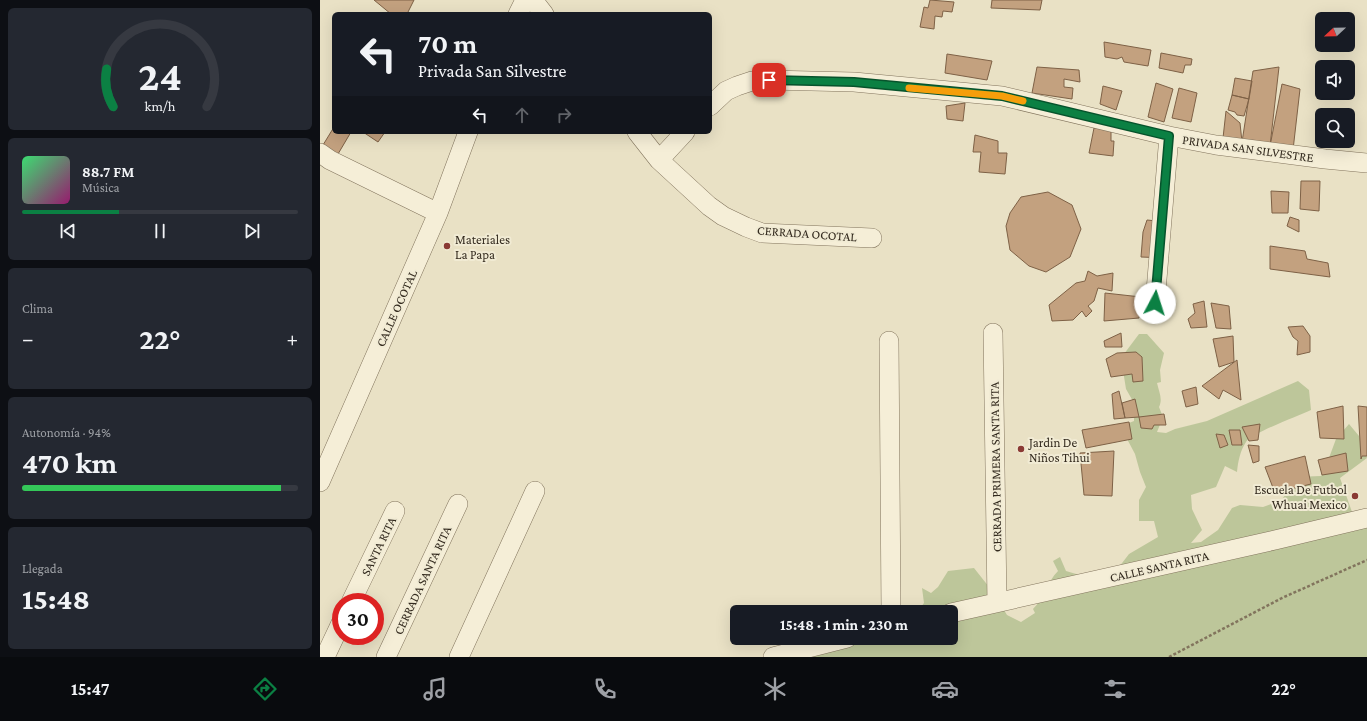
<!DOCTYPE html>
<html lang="es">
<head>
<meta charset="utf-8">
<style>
  body { margin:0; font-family:"Crimson Pro",serif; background:#242831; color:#f1f3f6; height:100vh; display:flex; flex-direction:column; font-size:15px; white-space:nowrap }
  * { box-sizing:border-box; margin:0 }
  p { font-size:13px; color:#9ea1a6 }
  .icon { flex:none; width:22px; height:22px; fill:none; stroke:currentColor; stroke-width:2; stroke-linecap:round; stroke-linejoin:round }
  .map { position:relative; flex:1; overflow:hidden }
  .details { display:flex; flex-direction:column; gap:8px; padding:8px; background:#0d0f14; width:320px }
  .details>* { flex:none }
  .banner { position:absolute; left:12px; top:12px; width:380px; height:122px; border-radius:6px; box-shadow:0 4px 16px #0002; background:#171b24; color:#f1f3f6; overflow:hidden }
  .needle { width:26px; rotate:248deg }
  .buttons { position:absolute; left:995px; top:12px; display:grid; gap:8px }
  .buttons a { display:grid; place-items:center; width:40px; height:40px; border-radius:6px; background:#171b24; box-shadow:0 4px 16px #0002; font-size:20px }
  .speed { position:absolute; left:12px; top:593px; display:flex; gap:8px; font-size:20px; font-weight:700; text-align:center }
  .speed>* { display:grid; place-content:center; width:52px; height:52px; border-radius:50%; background:#171b24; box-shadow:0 4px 16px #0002; line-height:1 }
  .speed .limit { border:6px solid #d22; background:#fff; color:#111 }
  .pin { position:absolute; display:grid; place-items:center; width:34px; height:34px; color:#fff; margin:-17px; border-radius:8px; box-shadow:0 2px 6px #0006 }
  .me { position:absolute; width:44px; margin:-22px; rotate:5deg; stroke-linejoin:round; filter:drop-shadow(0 0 3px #0008) }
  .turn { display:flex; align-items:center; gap:14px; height:84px; padding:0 20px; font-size:18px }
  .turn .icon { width:52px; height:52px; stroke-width:2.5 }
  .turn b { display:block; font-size:28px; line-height:34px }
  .lanes { display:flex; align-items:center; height:38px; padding:0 20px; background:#0003; justify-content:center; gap:20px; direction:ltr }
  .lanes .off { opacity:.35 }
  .big { font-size:30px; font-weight:700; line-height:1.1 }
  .details .widget { flex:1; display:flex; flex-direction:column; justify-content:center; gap:6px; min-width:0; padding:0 14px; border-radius:6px; background:#242831 }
  .details .dial { align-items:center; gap:0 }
  .dial svg { height:104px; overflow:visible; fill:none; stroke:#363941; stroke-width:7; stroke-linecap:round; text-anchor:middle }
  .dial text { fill:#f1f3f6; stroke:none }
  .song { display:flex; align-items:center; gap:12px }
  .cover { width:48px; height:48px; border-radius:6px; background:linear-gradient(135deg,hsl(140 70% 55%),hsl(320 70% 35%)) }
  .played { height:4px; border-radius:2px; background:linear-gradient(90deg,#0b8043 35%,#363941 35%) }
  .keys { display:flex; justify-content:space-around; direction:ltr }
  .heat { display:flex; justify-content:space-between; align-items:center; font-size:22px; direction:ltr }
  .charge { height:6px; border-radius:3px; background:linear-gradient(90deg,#34c759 94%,#363941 0) }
  .trip { position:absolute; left:410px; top:605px; width:228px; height:40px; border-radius:6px; background:#171b24; box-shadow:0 4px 16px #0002; font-weight:700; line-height:40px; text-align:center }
  .tabs { display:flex; height:64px; justify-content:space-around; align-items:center; background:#090b0e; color:#9ea1a6 }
  .tabs .icon { width:28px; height:28px }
  .tabs .on { color:#0b8043 }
  .tabs b { font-size:18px; color:#f1f3f6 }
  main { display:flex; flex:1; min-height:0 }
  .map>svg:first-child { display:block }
  .green { fill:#bdc69a }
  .building { fill:#c3a17f; stroke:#7e6146 }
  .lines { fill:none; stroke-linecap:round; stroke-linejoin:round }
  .minor-casing { stroke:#82745d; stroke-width:20 }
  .path { stroke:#82745d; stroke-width:2.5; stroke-dasharray:3 2; stroke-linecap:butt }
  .minor { stroke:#f5eed7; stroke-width:19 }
  .route-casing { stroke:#07532c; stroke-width:10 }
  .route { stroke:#0b8043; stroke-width:7 }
  .slow { stroke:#f59e0b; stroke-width:7 }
  .poi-dot { fill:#8a3a34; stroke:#f1ebd4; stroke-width:1.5 }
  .labels { text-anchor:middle; stroke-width:4; stroke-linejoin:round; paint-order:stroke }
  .street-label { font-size:13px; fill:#342b1f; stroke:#f1ebd4 }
  .poi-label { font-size:13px; fill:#342b1f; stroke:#f1ebd4; text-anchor:start }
</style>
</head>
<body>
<main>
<section class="details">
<div class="widget dial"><svg viewBox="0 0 100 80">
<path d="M14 69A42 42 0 1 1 86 69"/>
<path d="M14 69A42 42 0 0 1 9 40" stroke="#0b8043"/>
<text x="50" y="56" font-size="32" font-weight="700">24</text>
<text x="50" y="72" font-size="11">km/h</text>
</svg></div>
<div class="widget">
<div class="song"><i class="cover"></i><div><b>88.7 FM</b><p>Música</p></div></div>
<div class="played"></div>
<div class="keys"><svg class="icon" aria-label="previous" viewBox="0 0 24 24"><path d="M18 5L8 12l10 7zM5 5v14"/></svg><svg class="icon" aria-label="pause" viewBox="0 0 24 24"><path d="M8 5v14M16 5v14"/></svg><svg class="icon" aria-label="next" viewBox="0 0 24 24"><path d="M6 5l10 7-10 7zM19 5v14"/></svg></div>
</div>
<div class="widget"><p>Clima</p>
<div class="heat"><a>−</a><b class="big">22°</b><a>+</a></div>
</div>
<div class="widget"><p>Autonomía · 94%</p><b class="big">470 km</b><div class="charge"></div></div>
<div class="widget"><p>Llegada</p><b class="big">15:48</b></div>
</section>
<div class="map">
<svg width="1047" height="657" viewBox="0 0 1047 657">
  <rect width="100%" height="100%" fill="#e9e1c5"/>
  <path class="green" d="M819 334H827L844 353 840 370 841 382 837 383C839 392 843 399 839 407L843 417 837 432 846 433 855 429 887 421 978 381 989 390 991 410C978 416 932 433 926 442 920 451 918 462 917 472L905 466 896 487 871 495 872 509 882 530 871 543 881 542 898 530 912 508 920 505 943 507 962 500 975 477 1001 476 1006 466 1016 439 1029 424 1039 436 1047 458 1020 478 1032 512 1047 513V657H490L519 641 539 638H631V612H597L604 603 602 588 611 593 618 587 628 571 654 568 673 592 687 615 701 622 715 613 713 609C724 598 727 582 738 571L733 561 740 557 746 571 773 579 799 567 809 554 838 537 834 521H819V500L826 487 820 472 815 454 806 437 809 423 814 421V403L806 389 801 358Z"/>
  <path class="building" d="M54 0H94L87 14H71Z
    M610 0 634 2 632 12 623 11 622 17 615 16 614 29 600 27 604 7 608 8Z
    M672 0H722L720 10 671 8Z
    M784 42 831 50 828 66 804 62 802 57 797 59 785 57Z
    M841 53 872 59 871 65H865L863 73 839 68Z
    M627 54 672 61 667 80 625 73Z
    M717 67 759 70 760 82 744 79V87L753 88 752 99 712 93Z
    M959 67 950 146 922 142 933 71Z
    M915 78 932 81 929 99 912 95Z
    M836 83 853 89 844 122 828 117Z
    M962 84 980 89 973 150 950 146Z
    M783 86 802 91 796 110 780 104Z
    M859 88 877 93 871 122 852 118Z
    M912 95 929 99 924 116 917 115 915 112 908 110Z
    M645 103 643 121 627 119 626 106Z
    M906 111 920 123 922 142 903 138Z
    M14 127V132H31L18 154 3 145Z
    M774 128 791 129V141H794L793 156 769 153Z
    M43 132H65L58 142Z
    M655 135 678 141V153H687L685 174 659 172 661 152H653Z
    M981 181H1000L999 211 980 209Z
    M951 191 969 192 968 213H952Z
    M728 192 752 205 761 229 750 257 726 272 709 266 690 250 686 226 690 213 701 197Z
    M970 217 979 220V232L967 226Z
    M827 220 837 221 848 230V258L821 257 823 232Z
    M950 246 985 251 987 259 1008 263 1010 277 950 269Z
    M768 271 777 276 793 273 792 291 778 288 774 301 768 306 772 311 766 317 762 311 753 320 732 321 729 305 756 283 765 281Z
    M785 293 821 297 819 318 784 321Z
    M884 301 887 327 871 328 868 319 875 313 873 304Z
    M891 303 909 306 911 329 896 328Z
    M983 326 990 336V352L977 355 978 341 973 337 968 327Z
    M801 333 802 347H785L784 341Z
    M913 336 914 362 899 367 893 339Z
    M816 352 822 357 823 381 813 382 812 374 791 377 786 359 797 353Z
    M917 360 921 400 903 390 899 399 882 386Z
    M876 387 878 404 866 407 862 391Z
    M799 391 805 418 794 419 792 394Z
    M815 399 819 417 805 418 802 403Z
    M1023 406 1024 439 1000 438 997 412Z
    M1038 406 1047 407V456H1042L1041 459Z
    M844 414 846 425H834L832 429 821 428 819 417Z
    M809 422 812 439 766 448 762 430Z
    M940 424 938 440 929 441 922 427Z
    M909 430H920L922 445H912Z
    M896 434 904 435 908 445 900 448Z
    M928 445 939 446V461L933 463Z
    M794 451 792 496 764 495 760 453Z
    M1026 453 1028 471 1002 475 998 460Z
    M985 456 991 484 955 493 945 467Z"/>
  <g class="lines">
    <defs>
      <path id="minor" d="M213 0 224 14
        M198 14 205 0
        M390 106 406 91 417 86 432 81 449 80 534 82 682 96 849 136 896 145 1005 159 1047 163
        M317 132 339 160 389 206 403 216 426 227 442 233 552 238
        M0 153 10 160 118 213
        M339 160 365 132
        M835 303 849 136
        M673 333 677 602
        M569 341 571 612
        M0 482 118 213 148 132
        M31 602 75 511
        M631 613 955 540 1047 518
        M5 657 21 623
        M66 657 138 504
        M139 657 215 491
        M453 657 527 638"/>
    </defs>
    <use href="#minor" class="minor-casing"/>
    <path class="path" d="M849 657 962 598 1047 560"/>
    <use href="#minor" class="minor"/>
  </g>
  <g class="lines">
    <defs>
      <path id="route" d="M449 80 534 82 682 96 849 136 835 303"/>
    </defs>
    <use href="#route" class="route-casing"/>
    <use href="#route" class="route"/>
    <path class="slow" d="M589 88 682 96 703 101"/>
  </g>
  <g class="poi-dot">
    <circle cx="127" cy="246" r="4"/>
    <circle cx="701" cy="449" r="4"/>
    <circle cx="1035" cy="496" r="4"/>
  </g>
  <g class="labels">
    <g class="street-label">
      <text transform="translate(928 148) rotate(8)" y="5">PRIVADA SAN SILVESTRE</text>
      <text transform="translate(487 233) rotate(4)" y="5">CERRADA OCOTAL</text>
      <text transform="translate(76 308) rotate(-66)" y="5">CALLE OCOTAL</text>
      <text transform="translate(675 467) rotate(-91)" y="5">CERRADA PRIMERA SANTA RITA</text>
      <text transform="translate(58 546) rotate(-64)" y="5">SANTA RITA</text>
      <text transform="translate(839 566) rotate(-13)" y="5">CALLE SANTA RITA</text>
      <text transform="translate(102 580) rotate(-65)" y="5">CERRADA SANTA RITA</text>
    </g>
    <g class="poi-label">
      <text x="135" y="244">Materiales<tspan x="135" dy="15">La Papa</tspan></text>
      <text x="709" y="447">Jardin De<tspan x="709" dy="15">Niños Tihui</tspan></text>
      <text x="1027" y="494" text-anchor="end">Escuela De Futbol<tspan x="1027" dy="15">Whuai Mexico</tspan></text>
    </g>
  </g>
</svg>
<div class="buttons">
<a><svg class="needle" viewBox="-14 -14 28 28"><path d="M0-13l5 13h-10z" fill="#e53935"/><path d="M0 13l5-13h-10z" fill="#9ea1a6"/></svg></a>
<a><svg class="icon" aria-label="sound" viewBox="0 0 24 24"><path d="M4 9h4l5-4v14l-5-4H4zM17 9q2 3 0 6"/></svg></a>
<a><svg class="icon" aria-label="search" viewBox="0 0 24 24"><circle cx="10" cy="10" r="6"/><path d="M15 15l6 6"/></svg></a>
</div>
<div class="speed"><div class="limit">30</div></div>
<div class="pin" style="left:449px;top:80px;background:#d93025"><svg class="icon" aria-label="arrive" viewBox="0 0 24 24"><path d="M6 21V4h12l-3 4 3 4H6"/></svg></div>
<svg class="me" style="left:835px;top:303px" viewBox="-20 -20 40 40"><circle r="19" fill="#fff"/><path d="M0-13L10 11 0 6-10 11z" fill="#0b8043"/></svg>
<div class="trip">15:48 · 1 min · 230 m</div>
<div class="banner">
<div class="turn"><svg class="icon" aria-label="left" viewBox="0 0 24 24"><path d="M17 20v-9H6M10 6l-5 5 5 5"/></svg><div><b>70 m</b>Privada San Silvestre</div></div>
<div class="lanes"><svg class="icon" aria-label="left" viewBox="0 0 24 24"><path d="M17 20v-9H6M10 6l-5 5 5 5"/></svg><svg class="icon off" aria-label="ahead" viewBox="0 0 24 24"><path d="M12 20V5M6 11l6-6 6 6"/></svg><svg class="icon off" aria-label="right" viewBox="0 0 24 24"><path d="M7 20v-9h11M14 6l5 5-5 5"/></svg></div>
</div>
</div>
</main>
<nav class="tabs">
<b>15:47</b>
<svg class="icon on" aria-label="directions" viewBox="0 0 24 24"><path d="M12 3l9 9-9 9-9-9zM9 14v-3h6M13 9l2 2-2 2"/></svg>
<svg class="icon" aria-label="music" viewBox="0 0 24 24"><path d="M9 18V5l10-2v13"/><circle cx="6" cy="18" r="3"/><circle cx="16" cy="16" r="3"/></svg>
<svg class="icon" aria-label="phone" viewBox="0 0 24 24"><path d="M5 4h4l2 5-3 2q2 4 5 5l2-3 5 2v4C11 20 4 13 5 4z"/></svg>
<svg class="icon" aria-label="climate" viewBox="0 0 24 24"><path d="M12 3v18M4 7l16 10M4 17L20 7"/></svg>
<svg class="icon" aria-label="car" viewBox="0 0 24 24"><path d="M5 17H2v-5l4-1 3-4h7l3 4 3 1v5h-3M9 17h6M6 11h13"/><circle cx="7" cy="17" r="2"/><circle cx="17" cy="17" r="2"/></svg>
<svg class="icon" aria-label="filters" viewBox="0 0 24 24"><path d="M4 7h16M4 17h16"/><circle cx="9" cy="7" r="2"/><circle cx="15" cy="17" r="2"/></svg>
<b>22°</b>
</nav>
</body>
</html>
